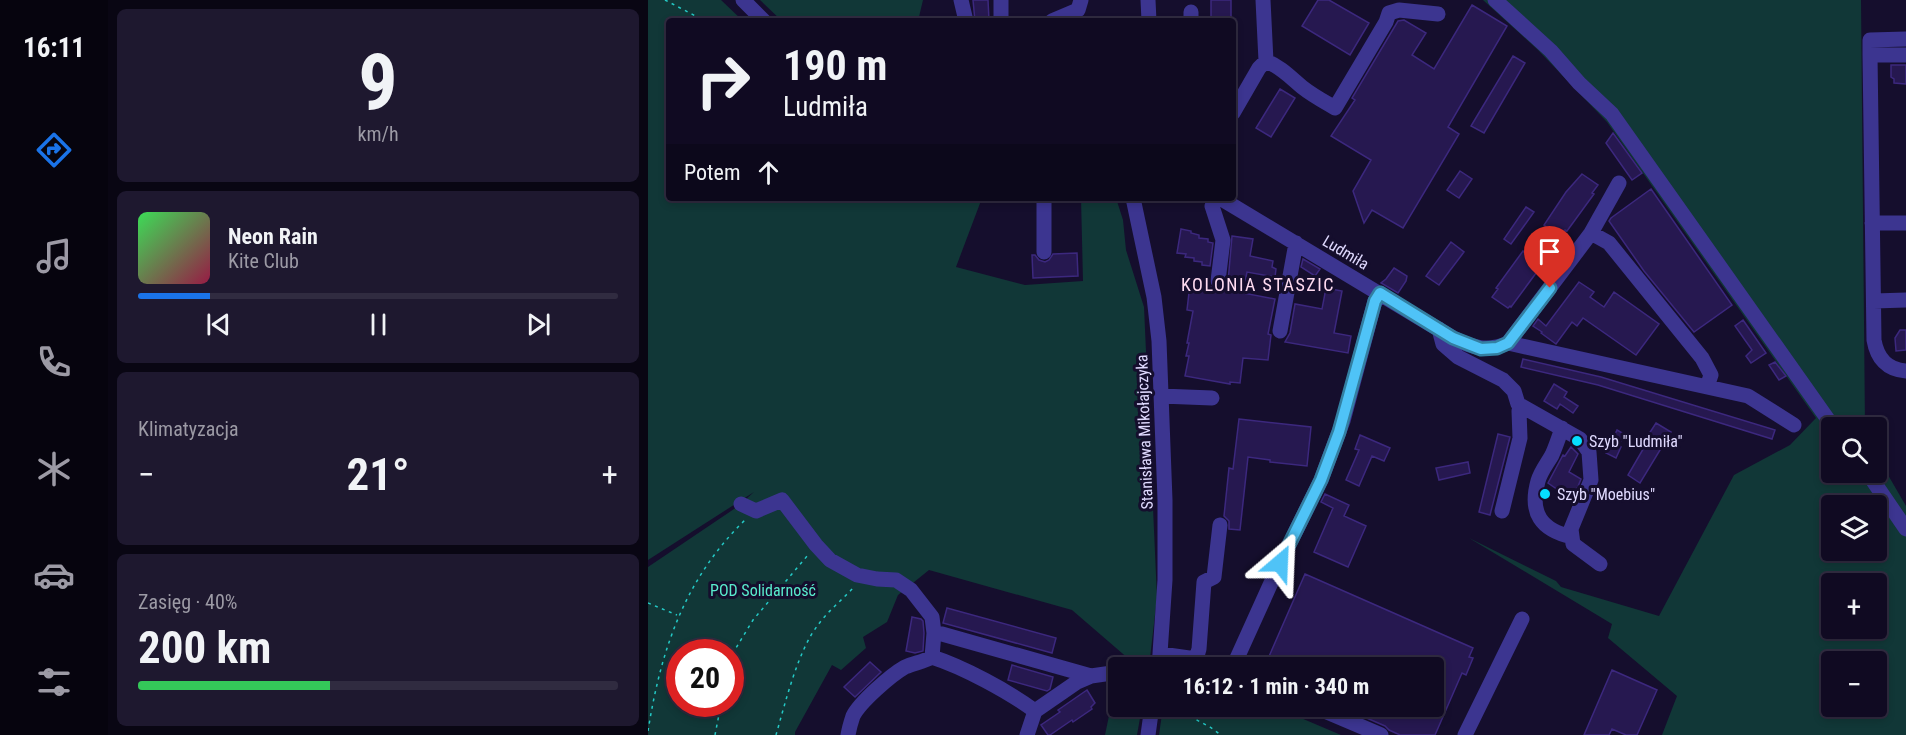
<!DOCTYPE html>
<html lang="pl">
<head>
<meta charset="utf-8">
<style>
  body { margin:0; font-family:"Roboto Condensed",sans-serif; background:#1e182f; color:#f1f3f6; height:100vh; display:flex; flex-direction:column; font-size:22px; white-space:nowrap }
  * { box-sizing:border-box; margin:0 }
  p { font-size:20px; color:#9c9aa5 }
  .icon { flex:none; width:33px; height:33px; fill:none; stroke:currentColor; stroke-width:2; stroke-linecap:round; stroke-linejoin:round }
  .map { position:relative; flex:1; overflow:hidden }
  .sheet { display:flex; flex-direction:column; gap:9px; padding:9px; background:#090613; width:540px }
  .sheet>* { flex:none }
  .banner { position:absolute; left:18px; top:18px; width:570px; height:183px; border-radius:6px; box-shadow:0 3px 9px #0003,0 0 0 2px #302b40; background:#100a22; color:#f1f3f6; overflow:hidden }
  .tools { position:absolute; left:1173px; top:417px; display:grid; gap:12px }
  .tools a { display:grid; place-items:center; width:66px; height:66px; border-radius:6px; background:#100a22; box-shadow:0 3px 9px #0003,0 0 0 2px #302b40; font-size:30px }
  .speed { position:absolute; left:18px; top:639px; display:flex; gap:12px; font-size:30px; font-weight:700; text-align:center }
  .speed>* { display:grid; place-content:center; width:78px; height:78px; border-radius:50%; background:#100a22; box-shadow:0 3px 9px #0003,0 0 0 2px #302b40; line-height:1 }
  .speed .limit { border:9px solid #d22; background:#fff; color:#111 }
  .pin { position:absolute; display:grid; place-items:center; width:51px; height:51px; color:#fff; margin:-62px -26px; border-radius:50% 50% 50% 0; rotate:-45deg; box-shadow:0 0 6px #0007 }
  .pin .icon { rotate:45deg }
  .me { position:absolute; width:66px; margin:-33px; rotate:26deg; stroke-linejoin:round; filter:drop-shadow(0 0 4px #0008) }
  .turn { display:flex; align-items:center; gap:21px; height:126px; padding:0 18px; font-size:27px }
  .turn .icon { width:78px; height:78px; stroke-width:2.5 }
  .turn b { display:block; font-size:42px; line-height:51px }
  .then { display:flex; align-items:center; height:57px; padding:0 18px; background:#0003; gap:12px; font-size:22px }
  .big { font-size:45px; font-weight:700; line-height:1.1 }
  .sheet .tile { flex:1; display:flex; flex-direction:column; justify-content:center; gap:9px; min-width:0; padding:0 21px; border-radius:9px; background:#1e182f }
  .sheet .dial { align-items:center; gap:0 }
  .dial b { font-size:78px; line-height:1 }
  .song { display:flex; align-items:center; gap:18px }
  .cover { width:72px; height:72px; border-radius:9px; background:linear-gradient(135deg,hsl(130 70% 55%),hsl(340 70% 35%)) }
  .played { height:6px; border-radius:3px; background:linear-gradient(90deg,#1a73e8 15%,#302b40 15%) }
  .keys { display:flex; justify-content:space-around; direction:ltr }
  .heat { display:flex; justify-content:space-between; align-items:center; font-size:33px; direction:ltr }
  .charge { height:9px; border-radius:4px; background:linear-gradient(90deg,#34c759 40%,#302b40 0) }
  .trip { position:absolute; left:460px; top:657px; width:336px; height:60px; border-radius:6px; background:#100a22; box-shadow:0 3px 9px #0003,0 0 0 2px #302b40; font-weight:700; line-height:60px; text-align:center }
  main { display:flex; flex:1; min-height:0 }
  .menu { display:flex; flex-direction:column; width:108px; justify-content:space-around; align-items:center; background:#06040e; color:#9c9aa5 }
  .menu .icon { width:42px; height:42px }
  .menu .selected { color:#1a73e8 }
  .menu b { font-size:27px; color:#f1f3f6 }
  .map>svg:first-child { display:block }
  .green { fill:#113737; fill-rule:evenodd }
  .building { fill:#261850; stroke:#3c287e; stroke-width:1.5 }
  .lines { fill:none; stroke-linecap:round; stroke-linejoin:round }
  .path { stroke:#24cac6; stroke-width:1.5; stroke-dasharray:3 4.5; stroke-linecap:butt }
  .minor { stroke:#3c3590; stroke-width:15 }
  .route-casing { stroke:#337fa1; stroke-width:15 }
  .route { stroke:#4fc3f7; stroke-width:10 }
  .poi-dot { fill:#06ddff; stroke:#150e2d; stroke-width:2 }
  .labels { text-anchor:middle; stroke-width:6; stroke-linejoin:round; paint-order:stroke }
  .street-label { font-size:16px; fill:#e0daff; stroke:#150e2d }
  .poi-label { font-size:16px; fill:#e0daff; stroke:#150e2d; text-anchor:start }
  .park-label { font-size:16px; fill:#59eccd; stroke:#150e2d }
  .neighbourhood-label { font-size:18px; letter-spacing:1.5px; fill:#ffdcf1; stroke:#150e2d }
</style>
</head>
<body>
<main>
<nav class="menu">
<b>16:11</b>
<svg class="icon selected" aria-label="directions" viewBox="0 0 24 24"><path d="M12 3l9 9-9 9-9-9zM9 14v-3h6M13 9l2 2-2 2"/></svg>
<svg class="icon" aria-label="music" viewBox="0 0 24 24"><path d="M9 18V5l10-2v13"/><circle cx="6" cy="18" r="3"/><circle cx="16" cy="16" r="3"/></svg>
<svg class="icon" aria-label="phone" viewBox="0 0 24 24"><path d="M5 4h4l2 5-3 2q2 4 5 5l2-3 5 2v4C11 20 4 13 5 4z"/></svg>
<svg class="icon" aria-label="climate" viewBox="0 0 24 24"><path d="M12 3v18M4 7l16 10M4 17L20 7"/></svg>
<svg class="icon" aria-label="car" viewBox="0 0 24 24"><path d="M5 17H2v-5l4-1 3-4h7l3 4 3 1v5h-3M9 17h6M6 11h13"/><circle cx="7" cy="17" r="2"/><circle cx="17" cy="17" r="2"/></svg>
<svg class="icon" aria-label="filters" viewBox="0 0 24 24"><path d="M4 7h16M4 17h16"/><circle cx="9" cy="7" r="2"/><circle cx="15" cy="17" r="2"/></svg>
</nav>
<section class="sheet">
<div class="tile dial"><b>9</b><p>km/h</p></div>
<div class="tile">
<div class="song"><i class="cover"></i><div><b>Neon Rain</b><p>Kite Club</p></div></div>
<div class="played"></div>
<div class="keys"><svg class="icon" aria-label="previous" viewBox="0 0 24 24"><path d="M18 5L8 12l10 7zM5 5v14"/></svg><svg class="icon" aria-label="pause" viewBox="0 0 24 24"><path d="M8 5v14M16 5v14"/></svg><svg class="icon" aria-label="next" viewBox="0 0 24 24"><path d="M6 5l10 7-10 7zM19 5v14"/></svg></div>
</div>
<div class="tile"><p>Klimatyzacja</p>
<div class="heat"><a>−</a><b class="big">21°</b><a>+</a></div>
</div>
<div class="tile"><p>Zasięg · 40%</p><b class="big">200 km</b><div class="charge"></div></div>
</section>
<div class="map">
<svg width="1258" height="735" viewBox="0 0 1258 735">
  <rect width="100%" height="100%" fill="#150e2d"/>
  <path class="green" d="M0 0H73L95 21H21V198H334L308 267 377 285 435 281 433 198H468L475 220 478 250 496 307 509 597 501 667H479L482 660 424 610 281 570 250 595 239 622 215 637 218 648 193 670 184 665 147 732V735H0V567L89 507 106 492 0 560ZM32 652H82V704H32Z
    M112 0H275L270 21H134Z
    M835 0H1213L1217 427 1184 428V472H1228L1229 456 1258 506V735H1014L1029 696 960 638 964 624 821 538 908 581 913 587 1011 616 1086 475 1142 445 1168 418 959 122 890 50ZM1184 506H1228V550H1184ZM1184 584H1228V628H1184ZM1184 662H1228V706H1184Z
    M471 687V706L494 707 489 735H457L463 706Z
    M515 707H627L693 735H511Z"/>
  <path class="building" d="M325 0H340L341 20 327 21Z
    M563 0H583V21H563Z
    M670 0H681L721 23 702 55 654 26Z
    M824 5 859 26 800 127 811 134 755 228 724 210 716 223 705 191 723 160 683 136 707 100 704 98 750 21 756 20 778 33 764 55 786 69Z
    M865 56 877 63 836 133 823 126Z
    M1243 65H1258V84L1246 83V79L1243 77Z
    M632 89 647 98 623 137 608 128Z
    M965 133 994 173 984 180 958 143Z
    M812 171 824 179 811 198 799 190Z
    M934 174 950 185 944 193 946 194 919 231 917 230 912 237 896 225 918 192Z
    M1003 189 1084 305 1046 332 996 271 961 221 963 218Z
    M878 207 886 212 863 244 856 239Z
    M533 229 543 231V233L551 235V238L560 239V242L565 243 562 266 554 265V262L546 261V258L537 257 538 254 529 253Z
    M584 236 605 239 602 256 625 261 624 267 628 269 627 277 599 272 595 293 627 299 620 334 623 335 620 360 595 358 592 383 582 382V384L537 376 541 356H538L541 343H539L545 311 539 310 542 284 563 287 569 291 577 287 580 282Z
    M803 242 816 252 791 285 778 276Z
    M881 245 897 257 892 264 894 265 863 307 862 306 860 308 844 297 850 289 848 288 875 251 876 252Z
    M429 253 430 276 385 278 384 255H387L391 260 397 262 401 260 405 254Z
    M655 259 672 269 667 276 653 267Z
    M746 268 759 276 758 281 750 293 733 283 738 279Z
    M931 282 946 292 942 297 956 307 966 292 1011 324 988 355 935 318 929 326 924 322 908 344 893 333 894 332 885 326 890 319 898 326Z
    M678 288 694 291 686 333 703 336 700 353 637 342 642 333 647 304 674 309Z
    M1095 320 1118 353 1103 363 1098 356 1104 350 1087 326Z
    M1252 330H1258V350L1248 351 1247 338Z
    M875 359 953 377 1127 430 1124 439 950 385 873 367Z
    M1127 362 1138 376 1131 380 1121 365Z
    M906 384 919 392 916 397 930 406 925 413 912 404 909 409 896 401Z
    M591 419 663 427 659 466 622 462V460L600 457 592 530 581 529V521L576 516 581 468 585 469Z
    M1008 423 1023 432 992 483 980 475 1001 439 999 437Z
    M969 430 976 434 971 445 973 447 968 458 958 453Z
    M850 434 862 437 842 515 831 512Z
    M712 435 742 448 736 461 724 456 711 486 698 480 711 450 707 449Z
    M923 447 930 454 921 472 933 479 924 501 909 492 910 490 900 483 915 455 917 456Z
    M820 462 822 473 791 480 788 468Z
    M677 494 701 505 696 516 718 526 700 567 666 552 685 508 673 502Z
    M657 574 825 648 821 657 825 658 818 675 814 673 787 735H752L741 730 737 726 691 706H786V668H616Z
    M299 608 408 638 404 653 295 623Z
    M264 617 273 619 275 621 276 633 275 651 267 653 258 651Z
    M222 662 233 672 207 697 196 687Z
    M364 665 405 677 402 689 399 691 360 680Z
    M964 670 1009 690 989 735H978L964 729 961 735H936Z
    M439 690 447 703 443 707 444 709 425 722 424 720 402 735H400L393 725 412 712 410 710Z"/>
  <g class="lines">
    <path class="path" d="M17 0 57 21
      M0 603 29 615
      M82 669 88 648 105 620 160 555
      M522 706 562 727 573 735
      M0 731C13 649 37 578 98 519
      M67 735 73 704
      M128 735C137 704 150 650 170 625 180 611 194 600 206 587"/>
    <path class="minor" d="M95 0 116 21
      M313 0 318 21
      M353 0V21
      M500 0 501 21
      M615 0 618 61
      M847 0 903 51 931 83 964 114 1186 428
      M543 12V21
      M404 21 430 10 433 0
      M1258 39 1222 40V55L1226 340C1229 358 1239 370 1258 371
      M1222 55H1258
      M585 113 611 68 618 61C633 67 642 77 654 87 664 95 675 101 687 108L738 22 741 13 751 10 790 14
      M396 198V252
      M485 198 506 297 511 341 517 500V580L511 668
      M568 198 564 206 575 240 570 281
      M572 198 805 338C825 348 840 352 860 343L943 233 971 183
      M1224 223H1258
      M943 233 961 243 1054 358 1063 375 1059 387
      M1226 301 1258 300
      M791 329 795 344 810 357 855 380 866 391 870 404 932 439 941 452 943 480 923 529 925 544 952 564
      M632 331 648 243
      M860 343 1100 396 1146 425
      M513 396 564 398
      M914 428C911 437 908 446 904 455 899 464 893 471 890 481 881 513 893 530 924 537
      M1219 472 1258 529
      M93 504 108 511 134 500 168 545 182 560 209 575 229 579 248 580 263 590 284 617 286 633 284 657C315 667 360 691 387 711L379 735
      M854 511 872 438 871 411 873 406
      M286 633 294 634 443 676
      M513 654 548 659 561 666 572 668
      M548 659 551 649 556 582 566 577 572 525
      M583 668 585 667 632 563 673 480 695 421 727 301 732 293
      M665 706 733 735
      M387 711 429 682 443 676 471 672
      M200 735C201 729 203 722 205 716 212 702 243 675 257 667 266 663 275 662 284 657
      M500 735 504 706
      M817 735 874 619"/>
  </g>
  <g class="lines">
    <defs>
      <path id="route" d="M632 563 673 480 691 432 727 301 732 293 805 338 833 349 849 348 860 343 902 288"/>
    </defs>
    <use href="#route" class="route-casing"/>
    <use href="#route" class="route"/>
  </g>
  <g class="poi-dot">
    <circle cx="929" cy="441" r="6"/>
    <circle cx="897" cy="494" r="6"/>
  </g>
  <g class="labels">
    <g class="street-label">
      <text transform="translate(698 252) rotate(31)" y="6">Ludmiła</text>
      <text transform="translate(496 432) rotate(-92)" y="6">Stanisława Mikołajczyka</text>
    </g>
    <g class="poi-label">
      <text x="941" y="447">Szyb "Ludmiła"</text>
      <text x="909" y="500">Szyb "Moebius"</text>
    </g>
    <g class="park-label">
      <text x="115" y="596">POD Solidarność</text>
    </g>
    <g class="neighbourhood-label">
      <text x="610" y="291">KOLONIA STASZIC</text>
    </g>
  </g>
</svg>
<div class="tools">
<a><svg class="icon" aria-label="search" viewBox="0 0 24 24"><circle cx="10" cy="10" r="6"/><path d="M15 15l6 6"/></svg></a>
<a><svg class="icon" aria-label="layers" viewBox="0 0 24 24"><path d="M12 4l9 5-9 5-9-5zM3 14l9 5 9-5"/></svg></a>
<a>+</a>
<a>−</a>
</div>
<div class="speed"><div class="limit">20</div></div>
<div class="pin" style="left:902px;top:288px;background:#d93025"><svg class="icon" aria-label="arrive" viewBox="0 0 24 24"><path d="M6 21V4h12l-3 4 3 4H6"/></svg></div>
<svg class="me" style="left:632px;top:563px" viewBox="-20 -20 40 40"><path d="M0-17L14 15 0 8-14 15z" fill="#4fc3f7" stroke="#fff" stroke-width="4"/></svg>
<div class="trip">16:12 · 1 min · 340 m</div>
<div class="banner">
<div class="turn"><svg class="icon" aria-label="right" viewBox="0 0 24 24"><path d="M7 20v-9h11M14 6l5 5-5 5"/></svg><div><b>190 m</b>Ludmiła</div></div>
<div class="then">Potem<svg class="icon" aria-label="ahead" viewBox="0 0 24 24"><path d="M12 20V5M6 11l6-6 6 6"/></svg></div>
</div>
</div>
</main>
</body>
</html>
